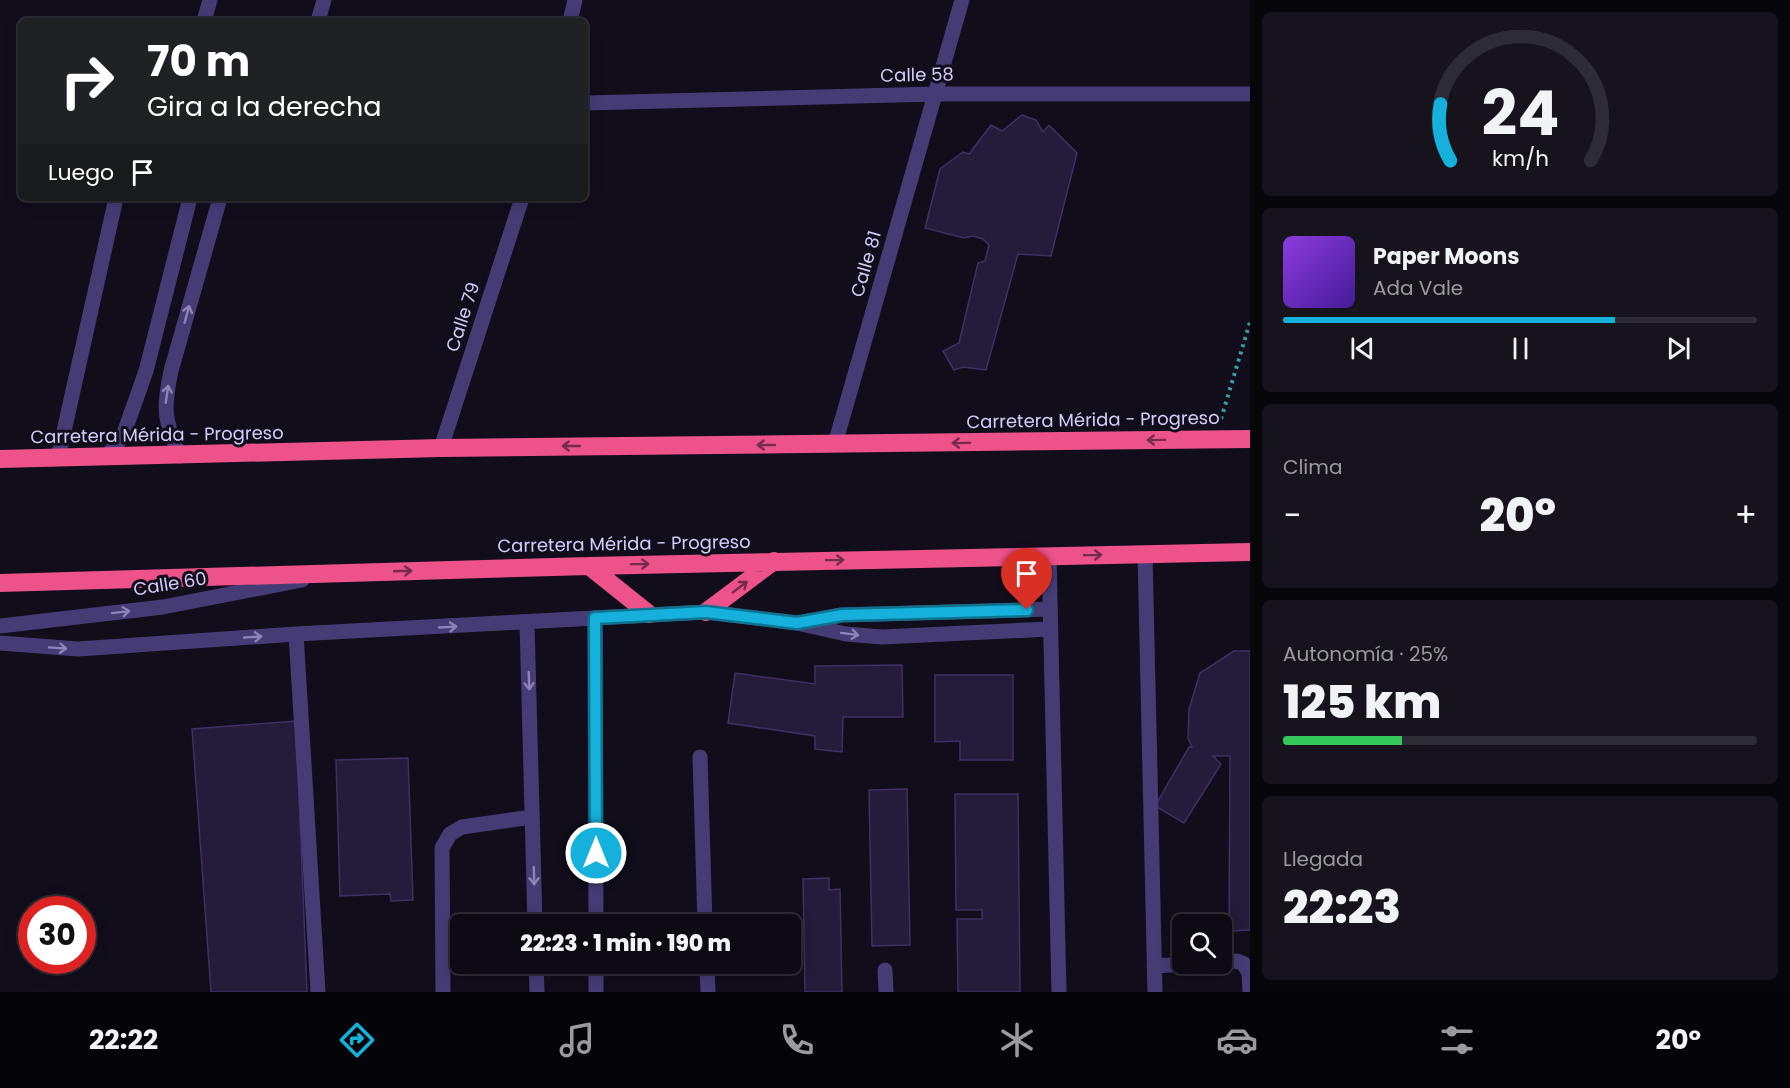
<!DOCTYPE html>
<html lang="es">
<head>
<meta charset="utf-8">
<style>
  body { margin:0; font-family:Poppins,sans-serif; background:#16131d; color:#f1f3f6; height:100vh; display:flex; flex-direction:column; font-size:22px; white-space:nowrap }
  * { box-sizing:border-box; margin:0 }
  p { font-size:20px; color:#9a9aa0 }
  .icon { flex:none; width:33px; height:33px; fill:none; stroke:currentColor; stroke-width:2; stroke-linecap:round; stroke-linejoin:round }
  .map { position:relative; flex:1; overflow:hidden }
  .details { display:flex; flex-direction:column; gap:12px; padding:12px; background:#07060b; width:540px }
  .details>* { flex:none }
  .top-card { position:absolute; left:18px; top:18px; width:570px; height:183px; border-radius:9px; box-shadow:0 3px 15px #0003,0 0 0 2px #2d2b34; background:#202124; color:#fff; overflow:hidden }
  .controls { position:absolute; left:1172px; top:914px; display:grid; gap:12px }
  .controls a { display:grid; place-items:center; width:60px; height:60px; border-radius:9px; background:#0d0a14; box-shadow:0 3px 15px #0003,0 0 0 2px #2d2b34; font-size:30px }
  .speed { position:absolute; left:18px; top:896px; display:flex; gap:12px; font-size:30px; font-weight:700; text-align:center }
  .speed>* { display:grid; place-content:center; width:78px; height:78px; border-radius:50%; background:#0d0a14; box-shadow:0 3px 15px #0003,0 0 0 2px #2d2b34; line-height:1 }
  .speed .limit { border:9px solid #d22; background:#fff; color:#111 }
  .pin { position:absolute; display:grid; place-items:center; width:51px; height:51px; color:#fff; margin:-62px -26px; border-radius:50% 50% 50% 0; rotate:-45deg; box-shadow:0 0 6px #0007 }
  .pin .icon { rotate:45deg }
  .me { position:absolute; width:66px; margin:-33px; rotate:0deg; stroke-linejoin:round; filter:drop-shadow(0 0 4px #0008) }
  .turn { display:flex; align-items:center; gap:21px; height:126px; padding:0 30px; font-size:27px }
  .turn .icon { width:78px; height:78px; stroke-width:2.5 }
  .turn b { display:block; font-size:42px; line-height:51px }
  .then { display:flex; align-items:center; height:57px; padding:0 30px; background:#0003; gap:12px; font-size:22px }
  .big { font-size:45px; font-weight:800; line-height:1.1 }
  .details .card { flex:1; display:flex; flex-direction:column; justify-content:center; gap:9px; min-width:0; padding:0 21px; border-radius:9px; background:#16131d }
  .details .dial { align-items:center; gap:0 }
  .dial svg { height:156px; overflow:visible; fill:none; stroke:#2d2b34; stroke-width:7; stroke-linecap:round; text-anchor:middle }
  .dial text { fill:#f1f3f6; stroke:none }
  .song { display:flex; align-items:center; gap:18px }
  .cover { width:72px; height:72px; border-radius:9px; background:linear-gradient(135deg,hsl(270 70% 55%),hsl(260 70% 35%)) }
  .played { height:6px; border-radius:3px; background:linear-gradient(90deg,#15b1dc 70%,#2d2b34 70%) }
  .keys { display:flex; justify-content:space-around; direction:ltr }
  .heat { display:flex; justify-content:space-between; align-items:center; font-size:33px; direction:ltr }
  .charge { height:9px; border-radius:4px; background:linear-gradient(90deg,#34c759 25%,#2d2b34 0) }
  .trip { position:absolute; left:450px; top:914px; width:351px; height:60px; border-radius:9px; background:#0d0a14; box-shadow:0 3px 15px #0003,0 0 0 2px #2d2b34; font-weight:800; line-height:60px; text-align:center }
  .dock { display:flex; height:96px; justify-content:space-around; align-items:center; background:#050408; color:#9a9aa0 }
  .dock .icon { width:42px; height:42px }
  .dock .selected { color:#15b1dc }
  .dock b { font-size:27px; color:#f1f3f6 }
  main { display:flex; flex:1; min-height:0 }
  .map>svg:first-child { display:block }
  .building { fill:#251b3a; stroke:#402f64; stroke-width:1.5 }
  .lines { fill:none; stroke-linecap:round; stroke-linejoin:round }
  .path { stroke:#389ca2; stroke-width:4; stroke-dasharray:3 4.5; stroke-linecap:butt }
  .minor { stroke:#453c76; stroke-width:15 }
  .highway { stroke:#ee528b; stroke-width:18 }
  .oneway { stroke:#8e84b8 }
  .oneway2 { stroke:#742c4d }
  .route-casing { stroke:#0e738f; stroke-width:15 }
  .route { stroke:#15b1dc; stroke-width:10 }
  .labels { text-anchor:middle; stroke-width:6; stroke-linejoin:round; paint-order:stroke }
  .street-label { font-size:18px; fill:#d6ccfa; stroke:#110d1b }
</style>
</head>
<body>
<main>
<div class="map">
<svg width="1250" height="992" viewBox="0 0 1250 992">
  <rect width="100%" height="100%" fill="#110d1b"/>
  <path class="building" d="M1022 115 1036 120 1043 132 1049 125 1077 153 1051 256 1018 254 986 370 963 367 954 370 943 351 959 343 978 263 985 261 989 245 983 239 973 236 964 238 925 228 940 169 963 152 969 154 991 125 1002 131Z
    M1234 651H1250V930L1229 931 1230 756H1213L1221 764 1184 823 1155 806 1189 747H1192L1188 738 1189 709 1200 673Z
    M902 665 903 717H843L842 752 815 749V736L728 723 735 673 815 684V666Z
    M935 675H1013V760H960V741L935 742Z
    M296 721 307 992H211L192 729Z
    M408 758 413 900 391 901 390 894 340 896 336 760Z
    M907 789 910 945 872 946 869 790Z
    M955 794H1018L1020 992H958L957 919H982V910H956Z
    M829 878V890L840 889 842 992H805L803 879Z"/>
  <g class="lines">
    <path class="path" d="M1221 419 1250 322"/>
    <path class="minor" d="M204 21 210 0
      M318 21 324 0
      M570 21 575 0
      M585 103 935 94H1250
      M835 444 962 0
      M441 448 522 198
      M180 456C164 420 163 409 171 371L220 198
      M106 457 123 436 146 371 190 198
      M58 458 116 198
      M1145 554 1155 992
      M1049 556 1059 992
      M595 618 596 924
      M803 622 842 615 1050 609
      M527 623 535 924
      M0 626 163 607 302 580
      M296 634 318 992
      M0 643 78 649 296 634 706 612 797 623 846 634 882 637 1050 629
      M700 757 705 924
      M1221 962 1237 961 1244 964 1249 973 1250 992
      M536 963 537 992
      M596 963V992
      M707 963 708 992
      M1154 966 1207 963
      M885 970 886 992
      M443 992 442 848 450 834 462 827 532 817"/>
    <path class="highway" d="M0 459 441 448 1250 439
      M589 566 649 614
      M0 583 589 566 1250 552
      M706 612 774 561"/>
  </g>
  <defs><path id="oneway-shaft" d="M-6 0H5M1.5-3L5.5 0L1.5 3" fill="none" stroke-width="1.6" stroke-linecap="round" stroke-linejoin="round" transform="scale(1.5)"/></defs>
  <g class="oneway">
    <use href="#oneway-shaft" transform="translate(187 314) rotate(-74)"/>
    <use href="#oneway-shaft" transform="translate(167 394) rotate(-82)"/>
    <use href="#oneway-shaft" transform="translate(121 612) rotate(-7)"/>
    <use href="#oneway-shaft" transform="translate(448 627) rotate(-3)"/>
    <use href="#oneway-shaft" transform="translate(850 634) rotate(7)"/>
    <use href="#oneway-shaft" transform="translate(253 637) rotate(-4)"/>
    <use href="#oneway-shaft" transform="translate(58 648) rotate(4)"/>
    <use href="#oneway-shaft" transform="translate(529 681) rotate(88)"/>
    <use href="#oneway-shaft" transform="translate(534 876) rotate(89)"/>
  </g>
  <g class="oneway2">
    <use href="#oneway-shaft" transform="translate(1156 440) rotate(179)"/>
    <use href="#oneway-shaft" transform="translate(961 443) rotate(179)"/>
    <use href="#oneway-shaft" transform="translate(766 445) rotate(180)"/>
    <use href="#oneway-shaft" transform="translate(571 446) rotate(180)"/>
    <use href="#oneway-shaft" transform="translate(1093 555) rotate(-1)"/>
    <use href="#oneway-shaft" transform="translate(835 560) rotate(-1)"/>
    <use href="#oneway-shaft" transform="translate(640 564) rotate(-1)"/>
    <use href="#oneway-shaft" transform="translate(403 571) rotate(-2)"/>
    <use href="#oneway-shaft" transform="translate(740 587) rotate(-37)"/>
  </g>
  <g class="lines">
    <defs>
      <path id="route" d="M596 853 595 618 706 612 797 623 842 615 1027 610"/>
    </defs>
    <use href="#route" class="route-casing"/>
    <use href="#route" class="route"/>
  </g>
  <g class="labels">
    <g class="street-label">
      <text transform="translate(917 75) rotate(-1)" y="6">Calle 58</text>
      <text transform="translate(866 264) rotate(-74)" y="6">Calle 81</text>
      <text transform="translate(463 317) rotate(-72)" y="6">Calle 79</text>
      <text transform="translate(1093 420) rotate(-1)" y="6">Carretera Mérida - Progreso</text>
      <text transform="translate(157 435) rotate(-1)" y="6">Carretera Mérida - Progreso</text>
      <text transform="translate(624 544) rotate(-1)" y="6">Carretera Mérida - Progreso</text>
      <text transform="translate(170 584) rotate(-9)" y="6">Calle 60</text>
    </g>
  </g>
</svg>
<div class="controls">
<a><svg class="icon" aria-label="search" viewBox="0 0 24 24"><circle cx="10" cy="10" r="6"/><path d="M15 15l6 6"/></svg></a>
</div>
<div class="speed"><div class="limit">30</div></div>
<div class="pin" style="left:1027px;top:610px;background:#d93025"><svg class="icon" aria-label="arrive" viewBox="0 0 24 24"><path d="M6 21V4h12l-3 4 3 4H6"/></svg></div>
<svg class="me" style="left:596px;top:853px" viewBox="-20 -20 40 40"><circle r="17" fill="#15b1dc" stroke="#fff" stroke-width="3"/><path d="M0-11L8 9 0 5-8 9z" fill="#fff"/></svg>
<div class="trip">22:23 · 1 min · 190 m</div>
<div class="top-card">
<div class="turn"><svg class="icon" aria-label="right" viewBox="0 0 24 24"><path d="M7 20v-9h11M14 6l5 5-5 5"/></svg><div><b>70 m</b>Gira a la derecha</div></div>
<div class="then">Luego<svg class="icon" aria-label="arrive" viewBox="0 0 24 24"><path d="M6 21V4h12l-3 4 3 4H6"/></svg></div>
</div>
</div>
<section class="details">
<div class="card dial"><svg viewBox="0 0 100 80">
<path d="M14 69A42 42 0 1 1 86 69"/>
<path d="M14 69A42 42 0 0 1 9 40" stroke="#15b1dc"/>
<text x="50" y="56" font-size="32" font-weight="700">24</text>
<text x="50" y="72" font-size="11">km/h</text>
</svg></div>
<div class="card">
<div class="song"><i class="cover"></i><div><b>Paper Moons</b><p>Ada Vale</p></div></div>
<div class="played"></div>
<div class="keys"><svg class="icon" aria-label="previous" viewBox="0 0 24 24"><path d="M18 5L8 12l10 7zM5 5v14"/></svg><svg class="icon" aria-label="pause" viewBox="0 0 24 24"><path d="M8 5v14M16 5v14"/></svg><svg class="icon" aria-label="next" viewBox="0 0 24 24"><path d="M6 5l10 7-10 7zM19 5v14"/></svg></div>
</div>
<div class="card"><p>Clima</p>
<div class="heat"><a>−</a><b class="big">20°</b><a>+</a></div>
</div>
<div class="card"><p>Autonomía · 25%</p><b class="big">125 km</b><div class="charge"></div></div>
<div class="card"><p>Llegada</p><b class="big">22:23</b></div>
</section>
</main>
<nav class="dock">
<b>22:22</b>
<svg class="icon selected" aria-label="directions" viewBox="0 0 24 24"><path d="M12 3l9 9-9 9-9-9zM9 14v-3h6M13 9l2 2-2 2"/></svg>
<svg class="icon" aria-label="music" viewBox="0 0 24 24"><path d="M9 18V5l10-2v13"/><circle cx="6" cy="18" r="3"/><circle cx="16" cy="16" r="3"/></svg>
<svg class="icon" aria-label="phone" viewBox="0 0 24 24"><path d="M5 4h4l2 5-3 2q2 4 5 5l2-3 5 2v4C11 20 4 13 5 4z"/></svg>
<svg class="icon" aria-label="climate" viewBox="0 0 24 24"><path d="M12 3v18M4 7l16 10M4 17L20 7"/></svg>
<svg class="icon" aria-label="car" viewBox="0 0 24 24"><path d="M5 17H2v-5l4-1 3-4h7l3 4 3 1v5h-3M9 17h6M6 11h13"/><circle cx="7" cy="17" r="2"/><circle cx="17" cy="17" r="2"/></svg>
<svg class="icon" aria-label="filters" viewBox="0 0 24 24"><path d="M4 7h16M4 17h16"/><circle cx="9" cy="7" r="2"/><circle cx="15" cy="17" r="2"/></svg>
<b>20°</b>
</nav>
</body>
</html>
